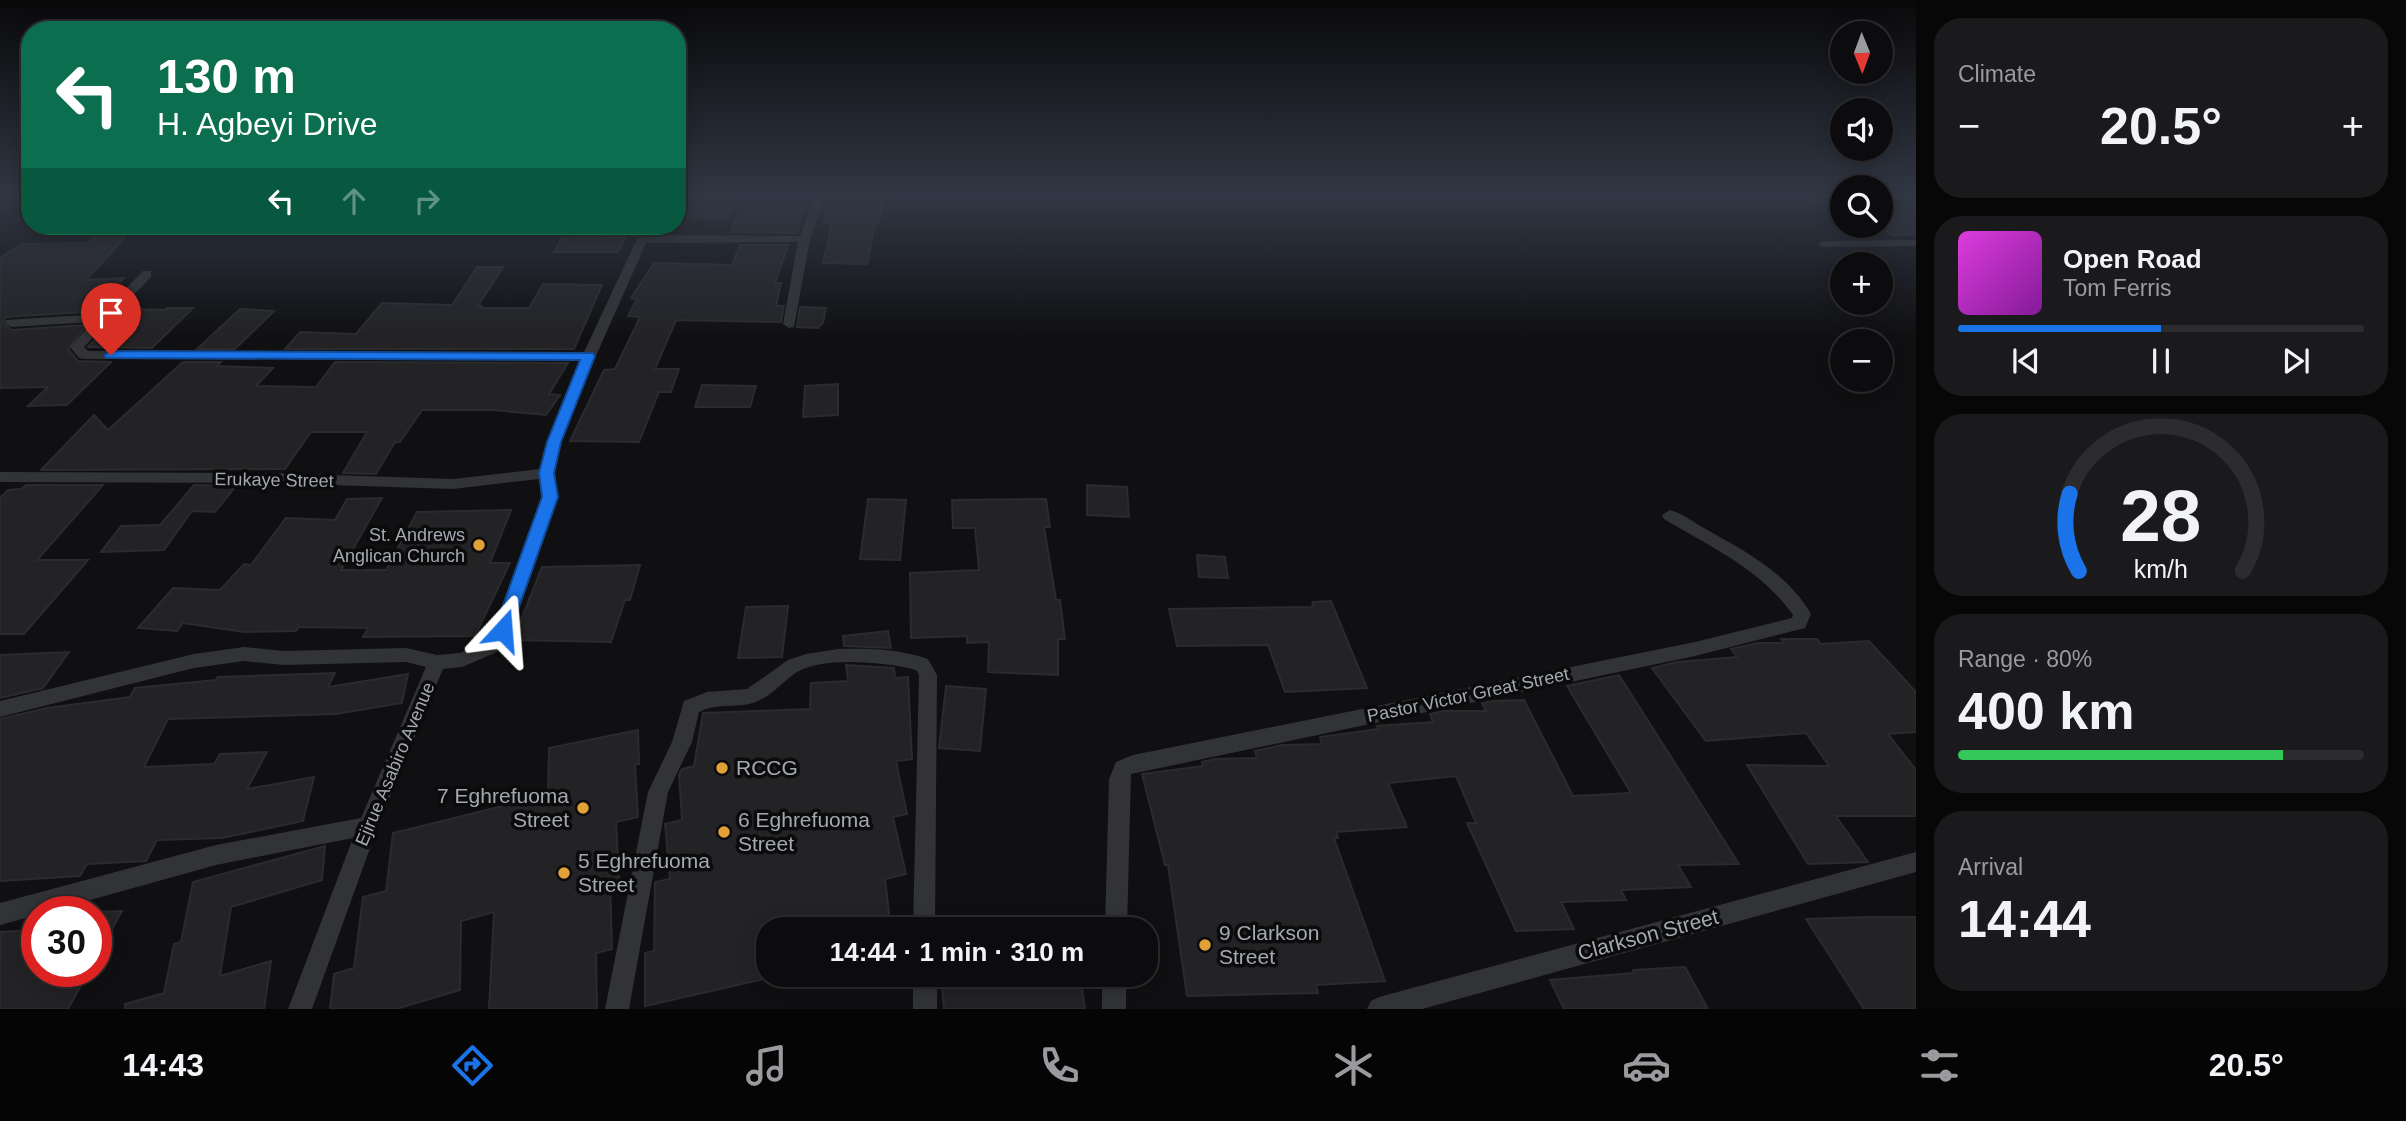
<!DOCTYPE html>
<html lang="en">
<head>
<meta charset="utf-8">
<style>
  body { margin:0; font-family:Helvetica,sans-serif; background:#1a1a1c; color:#f1f3f6; height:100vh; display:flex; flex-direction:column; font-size:26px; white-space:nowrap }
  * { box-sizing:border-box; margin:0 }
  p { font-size:23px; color:#9a9b9e }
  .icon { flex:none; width:38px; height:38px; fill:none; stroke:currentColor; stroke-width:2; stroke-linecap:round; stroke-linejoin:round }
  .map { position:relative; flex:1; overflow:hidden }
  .drawer { display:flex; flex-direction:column; gap:18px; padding:18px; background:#070708; width:490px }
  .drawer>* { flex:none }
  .top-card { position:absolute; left:21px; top:21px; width:665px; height:214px; border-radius:28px; box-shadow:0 4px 18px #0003,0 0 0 2px #2c2c2e; background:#0b6e4f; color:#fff; overflow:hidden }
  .needle { width:46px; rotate:179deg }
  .buttons { position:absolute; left:1830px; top:21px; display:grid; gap:14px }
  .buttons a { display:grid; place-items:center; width:63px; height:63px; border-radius:50%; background:#0c0c0e; box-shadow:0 4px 18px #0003,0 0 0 2px #2c2c2e; font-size:35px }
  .speed { position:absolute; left:21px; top:896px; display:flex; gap:14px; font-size:35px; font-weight:700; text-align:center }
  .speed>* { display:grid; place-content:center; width:91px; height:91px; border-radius:50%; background:#0c0c0e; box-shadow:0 4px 18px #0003,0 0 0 2px #2c2c2e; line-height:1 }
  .speed .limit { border:10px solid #d22; background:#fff; color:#111 }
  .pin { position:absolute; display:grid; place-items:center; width:60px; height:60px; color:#fff; margin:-72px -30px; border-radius:50% 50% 50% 0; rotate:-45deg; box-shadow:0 0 7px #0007 }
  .pin .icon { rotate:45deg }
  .me { position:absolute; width:77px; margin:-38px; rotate:19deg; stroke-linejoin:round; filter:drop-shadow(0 0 5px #0008) }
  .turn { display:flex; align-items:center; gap:24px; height:147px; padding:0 21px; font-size:32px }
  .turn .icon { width:91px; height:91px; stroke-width:2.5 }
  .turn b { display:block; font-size:49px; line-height:60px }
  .lanes { display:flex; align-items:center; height:66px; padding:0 21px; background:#0003; justify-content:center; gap:35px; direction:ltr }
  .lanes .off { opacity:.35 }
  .big { font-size:52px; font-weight:700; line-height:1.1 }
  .drawer .card { flex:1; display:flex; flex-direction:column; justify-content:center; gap:10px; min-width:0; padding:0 24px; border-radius:28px; background:#1a1a1c }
  .drawer .dial { align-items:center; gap:0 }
  .dial svg { height:182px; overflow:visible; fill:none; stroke:#2c2c2e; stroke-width:7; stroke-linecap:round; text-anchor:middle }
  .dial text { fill:#f1f3f6; stroke:none }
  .song { display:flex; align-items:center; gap:21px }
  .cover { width:84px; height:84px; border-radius:10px; background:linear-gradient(135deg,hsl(300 70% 55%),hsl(290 70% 35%)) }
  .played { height:7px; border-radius:4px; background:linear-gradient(90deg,#1a73e8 50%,#2c2c2e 50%) }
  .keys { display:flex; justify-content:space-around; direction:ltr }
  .heat { display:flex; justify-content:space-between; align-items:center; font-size:38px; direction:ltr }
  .charge { height:10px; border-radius:5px; background:linear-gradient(90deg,#34c759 80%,#2c2c2e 0) }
  .trip { position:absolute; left:756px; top:917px; width:402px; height:70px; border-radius:28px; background:#0c0c0e; box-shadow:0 4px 18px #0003,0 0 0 2px #2c2c2e; font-weight:700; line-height:70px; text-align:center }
  .tabs { display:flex; height:112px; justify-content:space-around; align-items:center; background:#050506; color:#9a9b9e }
  .tabs .icon { width:49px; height:49px }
  .tabs .current { color:#1a73e8 }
  .tabs b { font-size:32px; color:#f1f3f6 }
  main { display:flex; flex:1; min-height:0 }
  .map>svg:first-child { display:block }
  .building { fill:#232326; stroke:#2a2b2d; stroke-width:2 }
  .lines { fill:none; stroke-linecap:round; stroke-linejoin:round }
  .street { fill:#323336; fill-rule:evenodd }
  .route { fill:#1a73e8; stroke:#114b97; stroke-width:2 }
  .poi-dot { fill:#e2a137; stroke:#0b0b0c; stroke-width:2.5 }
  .labels { text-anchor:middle; stroke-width:7; stroke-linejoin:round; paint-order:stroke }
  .street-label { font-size:18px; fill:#a3a8b1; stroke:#0b0b0c }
  .poi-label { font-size:18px; fill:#a3a8b1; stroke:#0b0b0c; text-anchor:end }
  .near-poi-label { font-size:21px; fill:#a3a8b1; stroke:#0b0b0c; text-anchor:start }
  .near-street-label { font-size:21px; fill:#a3a8b1; stroke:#0b0b0c }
</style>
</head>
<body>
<main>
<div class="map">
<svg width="1916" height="1009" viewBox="0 0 1916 1009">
  <rect width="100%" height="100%" fill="#101012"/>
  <path class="building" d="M685 197H735L727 218H677V212Z
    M828 197H884L878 224H875L867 264 823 263 832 223H824Z
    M741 206 782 207H804L797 233 731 232Z
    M1881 207H1916V234L1892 235 1881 227Z
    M128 234 86 280 124 278 97 308H103L100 311 6 317 3 322 11 330 87 325 68 349 78 361 111 362 67 405 28 406 48 387 0 388V258L21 244 88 243 95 236Z
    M563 236 626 237 618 252H554Z
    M740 245H788L775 283H781L776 306H784L781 322 676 320 655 369H679L671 392H659L639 442 570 441 604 370 615 369 640 317 628 316 637 299 631 298 654 263 732 265Z
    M477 267H503L478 306H482L481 308H529L543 284 602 285 574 349H285L300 332 356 334 382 303 452 305Z
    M800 307 826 308 823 323 818 328 797 327Z
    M167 308H193L152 348 88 347 124 309 164 310Z
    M240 309 274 311 235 349H197Z
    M183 362H221L217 366 273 368 256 386 316 387 335 362 568 363 549 394 560 395 546 415 493 410H422L400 442H395L376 474 343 473 367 432H311L285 469 41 470 94 415 108 430Z
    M838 384V415L803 417 805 386Z
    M702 385 756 386 750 407H695Z
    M26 485H103L37 560H88L24 634H0V498L8 490 21 489Z
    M194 485 236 486 215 512 192 511 164 550 101 552 121 526 160 525Z
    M1087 485 1127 487 1129 517 1087 515Z
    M382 498 341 570H386L417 512 511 510 490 563H510L475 636 363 637 368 628 299 627 296 631 244 632 183 623 177 631 138 628 173 588 220 590 244 564 251 565 286 518 335 520 347 499Z
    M868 499 906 500 900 560 860 559Z
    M1046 499 1050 527H1044L1056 600H1060L1065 639H1058V675L988 672 989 642 967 643V636L911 638 910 573 979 570 975 528H953L952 500Z
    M1197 555 1225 557 1228 578 1199 577Z
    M640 565 630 600H625L611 642 513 640 542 567Z
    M1331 601 1367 688 1285 692 1268 645 1177 646 1169 609 1312 607 1313 602Z
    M788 606 782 657 738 658 746 607Z
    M888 631 891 648 844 646 843 636Z
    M1781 639H1817L1821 644 1869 641 1916 692V732L1888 734 1916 770V816H1836L1868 862 1808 864 1747 765 1829 766 1806 733 1706 741 1652 668 1677 662 1737 657 1731 649 1758 643H1783Z
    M69 652 43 688 0 698V655Z
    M846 665 894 668 895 678 908 677 912 759 896 761 907 814 893 817 906 874 885 879 891 929H768V978L645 1006V953L654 951 655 882 670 879 665 824 682 820 679 775 682 769 694 766 703 713 810 709 811 683 848 681Z
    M335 673 328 687 408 674 402 703 336 714 168 719 144 767 214 764 220 754 267 752 247 789 314 777 303 821 222 838 157 840 146 861 87 864 80 876 0 881V719L47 708 130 697 135 688 216 680 218 677Z
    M1619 675 1739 864 1678 865 1691 887 1621 890 1626 900 1561 902 1574 929 1516 931 1467 823H1476L1456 776 1388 783 1407 827 1336 832 1338 838H1334L1385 981 1316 985 1318 993 1187 996 1168 865H1165L1142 774 1203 766 1202 762 1215 759 1257 758 1255 751 1282 745 1322 744 1320 737 1378 729 1377 726 1433 722 1430 714 1443 711H1486L1482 703 1494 701 1524 700 1573 796 1631 793 1567 686Z
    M946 686 986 689 980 751 939 748Z
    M638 730 639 764 635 765 638 817 616 822 619 879 610 881 612 949 596 953 597 1009H489L494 912 461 921 460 990 396 1009H330L334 974 354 968 363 897 386 891 393 833 548 795 549 748Z
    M325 846 322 880 231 907 220 976 271 961 264 1009H125V1004L164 993 174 944 181 942 193 882Z
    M122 911 96 958V912Z
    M1867 917H1916V1009H1864L1806 919Z
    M37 930V971H89L68 1009H0V932Z
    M1685 967 1708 1009H1564L1550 980 1634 973 1633 970Z
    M941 975H1080L1085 1009H944Z"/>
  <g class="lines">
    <path class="street" d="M818 198 823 201 810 239 794 327 789 328 783 324 798 242 646 243 596 356 561 442 554 473 558 497 512 630 497 652 462 667 443 669 378 826 312 1009H288L353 838 216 865 47 912H37V915L0 925V903L216 845 361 818 426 667 406 662 284 665 244 661 194 668 0 717V701L194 654 244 647 284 651 406 648 437 655 460 653 485 642 495 628 542 497 539 479 453 489 271 483 0 482V472L271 473 453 479 540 469 547 442 581 360 84 359 79 358 70 347 93 322 11 327 5 323 6 320 101 314 143 271H151V277L84 347 88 351 584 352 637 239 652 235 800 236 813 201Z
      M1916 240V246L1824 247 1818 244 1824 241Z
      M1670 510C1682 513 1693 522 1704 528 1743 550 1788 573 1811 614L1805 628 1695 656 1131 774 1127 929H1105L1109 779 1116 762 1133 755 1695 642 1792 618 1793 615C1762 570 1709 546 1664 519L1662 515Z
      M838 649C869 648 899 649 928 659L937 675 935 929H913L919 675 916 670C888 662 823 656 797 672 782 682 771 697 753 703 735 708 716 703 699 712L692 742 668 792 629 1009H605L648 792 672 742 684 701 707 692 747 689 788 660 806 654Z
      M1916 852V872L1422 1009H1367L1371 1001 1379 997Z
      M913 975H937V1009H913Z
      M1102 975H1126V1009H1102Z"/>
  </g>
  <linearGradient id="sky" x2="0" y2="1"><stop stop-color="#09090a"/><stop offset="0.58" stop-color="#313744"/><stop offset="1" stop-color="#313744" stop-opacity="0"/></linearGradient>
  <rect width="1916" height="338" fill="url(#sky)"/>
  <path class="route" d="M111 351 593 353 595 356 561 442 554 473 558 497 509 635H496L494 630 542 497 539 473 547 442 580 360 106 358 104 355Z"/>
  <g class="poi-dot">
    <circle cx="479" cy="545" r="7"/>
    <circle cx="722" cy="768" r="7"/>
    <circle cx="583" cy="808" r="7"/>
    <circle cx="724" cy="832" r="7"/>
    <circle cx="564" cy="873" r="7"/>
    <circle cx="1205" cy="945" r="7"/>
  </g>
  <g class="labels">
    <g class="street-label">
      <text transform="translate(274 480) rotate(1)" y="6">Erukaye Street</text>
      <text transform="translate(1468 695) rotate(-12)" y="6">Pastor Victor Great Street</text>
      <text transform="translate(395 764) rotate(-67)" y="6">Ejirue Asabiro Avenue</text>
    </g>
    <g class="poi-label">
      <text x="465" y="541">St. Andrews<tspan x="465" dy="21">Anglican Church</tspan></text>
    </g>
    <g class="near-poi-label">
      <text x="736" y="775">RCCG</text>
      <text x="569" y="803" text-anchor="end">7 Eghrefuoma<tspan x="569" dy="24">Street</tspan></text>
      <text x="738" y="827">6 Eghrefuoma<tspan x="738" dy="24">Street</tspan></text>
      <text x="578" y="868">5 Eghrefuoma<tspan x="578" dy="24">Street</tspan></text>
      <text x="1219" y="940">9 Clarkson<tspan x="1219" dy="24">Street</tspan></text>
    </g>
    <g class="near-street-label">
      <text transform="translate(1648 935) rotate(-15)" y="7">Clarkson Street</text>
    </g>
  </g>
</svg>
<div class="buttons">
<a><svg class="needle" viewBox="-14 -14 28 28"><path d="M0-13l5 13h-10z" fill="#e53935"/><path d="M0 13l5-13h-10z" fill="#9a9b9e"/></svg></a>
<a><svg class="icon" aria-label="sound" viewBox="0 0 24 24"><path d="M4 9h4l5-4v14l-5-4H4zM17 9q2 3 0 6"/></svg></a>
<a><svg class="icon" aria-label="search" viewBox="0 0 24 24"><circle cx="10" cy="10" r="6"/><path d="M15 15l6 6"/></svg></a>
<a>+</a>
<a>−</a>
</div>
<div class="speed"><div class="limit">30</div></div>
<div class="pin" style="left:111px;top:355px;background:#d93025"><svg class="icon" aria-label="arrive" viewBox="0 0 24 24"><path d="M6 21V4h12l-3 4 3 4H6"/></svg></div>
<svg class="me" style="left:503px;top:630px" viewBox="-20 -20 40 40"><path d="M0-17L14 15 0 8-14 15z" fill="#1a73e8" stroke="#fff" stroke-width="4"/></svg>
<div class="trip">14:44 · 1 min · 310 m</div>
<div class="top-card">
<div class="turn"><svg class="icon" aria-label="left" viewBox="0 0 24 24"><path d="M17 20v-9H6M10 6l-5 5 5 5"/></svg><div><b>130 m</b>H. Agbeyi Drive</div></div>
<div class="lanes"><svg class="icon" aria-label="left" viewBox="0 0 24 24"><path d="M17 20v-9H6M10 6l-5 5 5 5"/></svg><svg class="icon off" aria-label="ahead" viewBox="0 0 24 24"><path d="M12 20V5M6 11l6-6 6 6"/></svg><svg class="icon off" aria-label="right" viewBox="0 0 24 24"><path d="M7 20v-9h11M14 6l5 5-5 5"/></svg></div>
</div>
</div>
<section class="drawer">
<div class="card"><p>Climate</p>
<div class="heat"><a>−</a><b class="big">20.5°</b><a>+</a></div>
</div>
<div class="card">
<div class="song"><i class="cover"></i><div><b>Open Road</b><p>Tom Ferris</p></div></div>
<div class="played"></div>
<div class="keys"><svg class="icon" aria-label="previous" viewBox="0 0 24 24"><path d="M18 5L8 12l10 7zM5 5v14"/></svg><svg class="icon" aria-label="pause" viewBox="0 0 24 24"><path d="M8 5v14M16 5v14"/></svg><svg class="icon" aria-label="next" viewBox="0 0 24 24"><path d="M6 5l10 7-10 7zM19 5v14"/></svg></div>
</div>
<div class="card dial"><svg viewBox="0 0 100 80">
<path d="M14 69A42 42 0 1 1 86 69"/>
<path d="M14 69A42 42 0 0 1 10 35" stroke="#1a73e8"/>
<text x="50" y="56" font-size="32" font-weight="700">28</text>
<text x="50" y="72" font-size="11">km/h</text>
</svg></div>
<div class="card"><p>Range · 80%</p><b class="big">400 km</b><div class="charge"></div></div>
<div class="card"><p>Arrival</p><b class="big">14:44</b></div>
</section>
</main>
<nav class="tabs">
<b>14:43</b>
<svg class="icon current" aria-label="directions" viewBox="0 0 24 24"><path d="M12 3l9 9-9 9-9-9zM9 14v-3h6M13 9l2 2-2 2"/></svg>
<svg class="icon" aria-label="music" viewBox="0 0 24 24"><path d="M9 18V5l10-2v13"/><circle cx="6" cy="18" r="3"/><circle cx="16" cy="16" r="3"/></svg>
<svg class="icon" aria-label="phone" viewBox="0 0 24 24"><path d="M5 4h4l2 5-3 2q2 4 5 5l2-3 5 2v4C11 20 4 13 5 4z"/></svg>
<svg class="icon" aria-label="climate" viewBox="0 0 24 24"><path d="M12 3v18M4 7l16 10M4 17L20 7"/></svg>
<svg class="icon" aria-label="car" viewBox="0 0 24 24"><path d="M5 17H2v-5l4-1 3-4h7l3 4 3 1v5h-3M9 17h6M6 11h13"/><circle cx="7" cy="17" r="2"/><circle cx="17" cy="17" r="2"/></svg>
<svg class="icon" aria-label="filters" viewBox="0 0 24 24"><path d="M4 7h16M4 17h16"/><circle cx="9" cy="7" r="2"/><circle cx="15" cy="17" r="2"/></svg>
<b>20.5°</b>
</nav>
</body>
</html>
